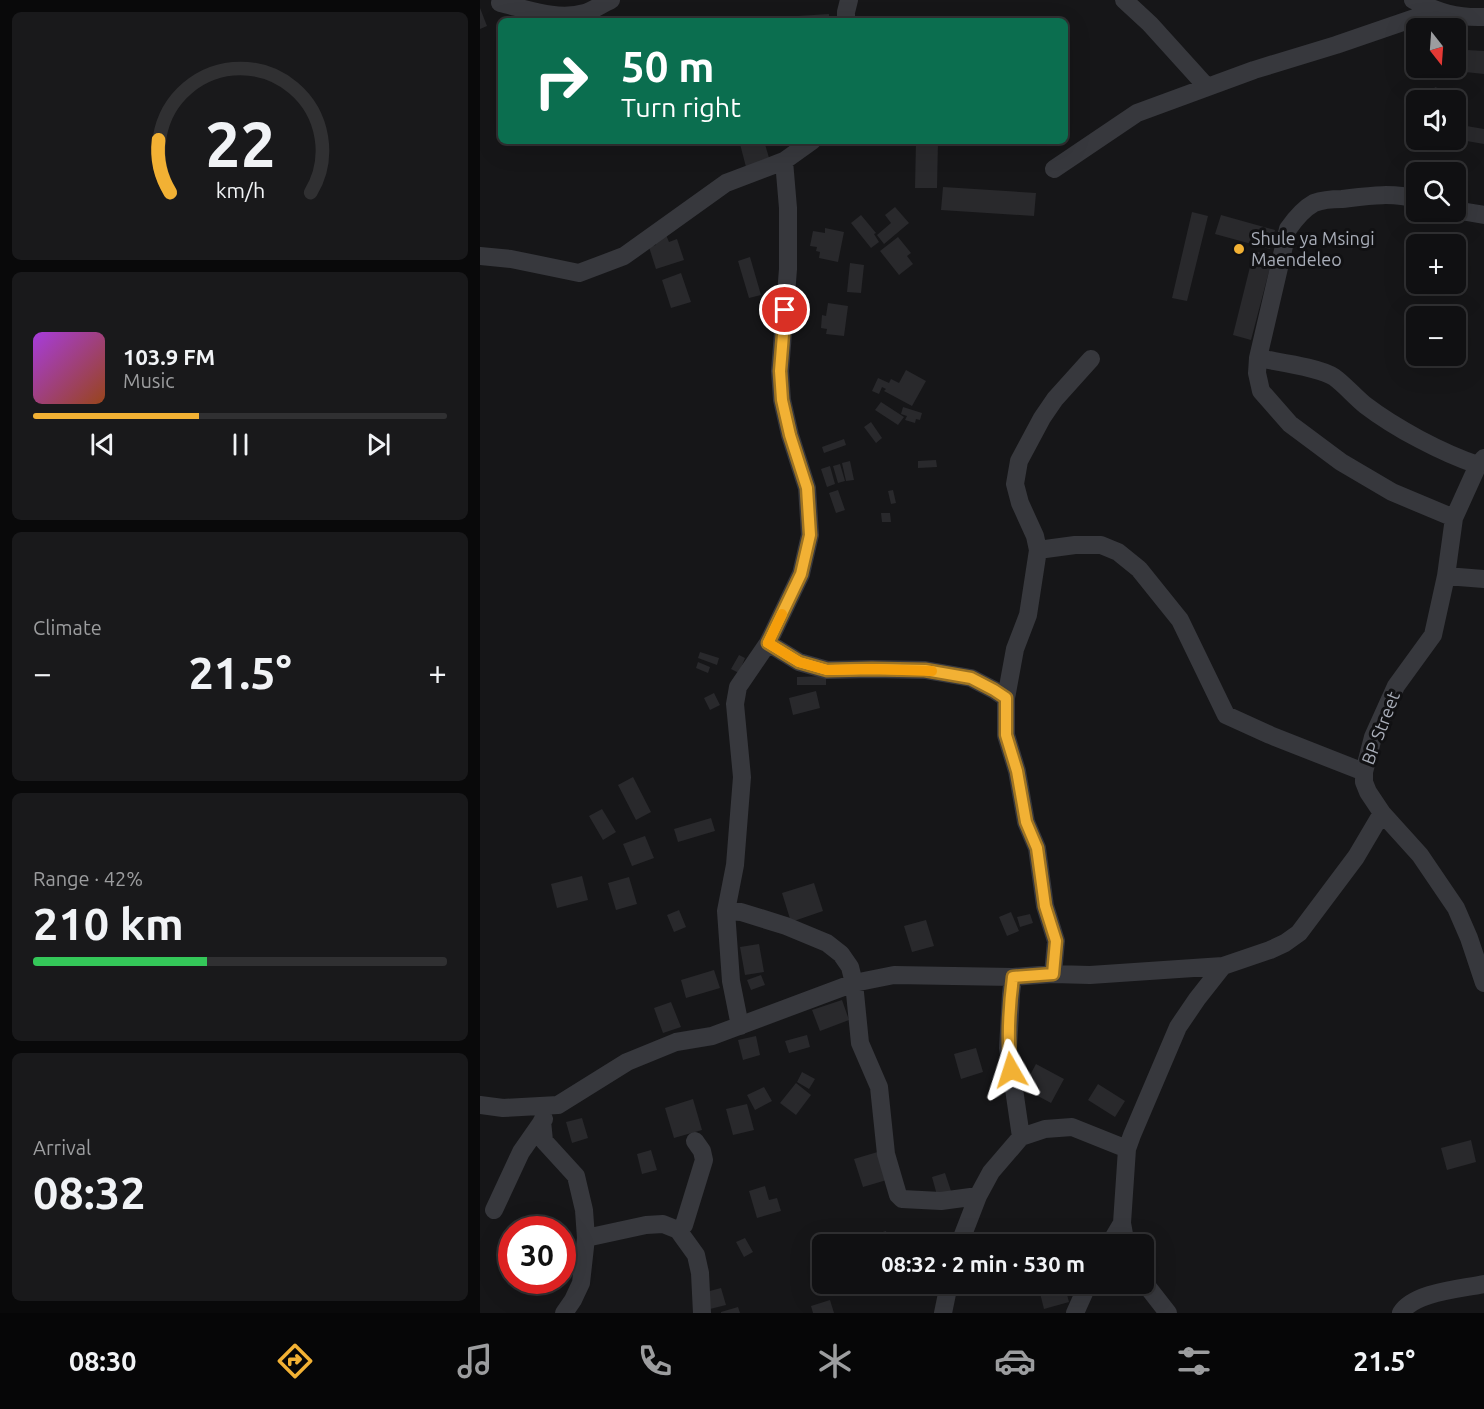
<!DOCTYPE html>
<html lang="en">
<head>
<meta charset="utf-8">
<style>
  body { margin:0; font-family:Ubuntu,sans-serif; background:#19191b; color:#f1f3f6; height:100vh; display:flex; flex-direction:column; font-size:22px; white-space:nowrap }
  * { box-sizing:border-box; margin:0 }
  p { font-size:20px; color:#9c9d9f }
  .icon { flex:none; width:33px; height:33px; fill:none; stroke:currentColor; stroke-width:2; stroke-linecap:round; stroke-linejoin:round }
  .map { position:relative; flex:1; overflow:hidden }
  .side { display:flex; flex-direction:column; gap:12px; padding:12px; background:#09090a; width:480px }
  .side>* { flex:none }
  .banner { position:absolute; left:18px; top:18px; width:570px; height:126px; border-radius:9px; box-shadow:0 6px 24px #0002,0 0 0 2px #303032; background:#0b6e4f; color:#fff; overflow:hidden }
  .needle { width:39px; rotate:163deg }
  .buttons { position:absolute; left:926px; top:18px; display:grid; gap:12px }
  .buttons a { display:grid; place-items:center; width:60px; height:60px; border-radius:9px; background:#101012; box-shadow:0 6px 24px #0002,0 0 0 2px #303032; font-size:30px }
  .speed { position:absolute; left:18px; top:1216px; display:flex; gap:12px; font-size:30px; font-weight:700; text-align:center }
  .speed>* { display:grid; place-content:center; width:78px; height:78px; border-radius:50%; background:#101012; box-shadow:0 6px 24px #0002,0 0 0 2px #303032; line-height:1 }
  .speed .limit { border:9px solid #d22; background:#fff; color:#111 }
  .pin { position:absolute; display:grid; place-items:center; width:51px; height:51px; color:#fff; margin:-26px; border:3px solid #fff; border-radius:50%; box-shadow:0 2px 6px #0007 }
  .me { position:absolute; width:66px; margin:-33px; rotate:354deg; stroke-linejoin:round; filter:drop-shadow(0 0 4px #0008) }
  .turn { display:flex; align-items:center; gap:21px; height:126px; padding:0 24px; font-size:27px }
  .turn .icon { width:78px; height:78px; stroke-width:2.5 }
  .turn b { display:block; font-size:42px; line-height:51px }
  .big { font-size:45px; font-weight:700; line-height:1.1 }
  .side .tile { flex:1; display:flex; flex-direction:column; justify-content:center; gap:9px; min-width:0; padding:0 21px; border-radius:9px; background:#19191b }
  .side .dial { align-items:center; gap:0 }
  .dial svg { height:156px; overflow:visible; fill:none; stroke:#303032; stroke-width:7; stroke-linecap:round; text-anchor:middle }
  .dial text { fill:#f1f3f6; stroke:none }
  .song { display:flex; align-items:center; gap:18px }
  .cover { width:72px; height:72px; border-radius:9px; background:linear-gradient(135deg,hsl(280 70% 55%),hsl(20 70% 35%)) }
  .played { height:6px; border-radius:3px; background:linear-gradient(90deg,#f2b134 40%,#303032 40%) }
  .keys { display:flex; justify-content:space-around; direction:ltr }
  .heat { display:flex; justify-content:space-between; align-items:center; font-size:33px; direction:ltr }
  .charge { height:9px; border-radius:4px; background:linear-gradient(90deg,#34c759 42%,#303032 0) }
  .trip { position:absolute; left:332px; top:1234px; width:342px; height:60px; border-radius:9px; background:#101012; box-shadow:0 6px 24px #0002,0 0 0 2px #303032; font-weight:700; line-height:60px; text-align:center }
  .menu { display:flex; height:96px; justify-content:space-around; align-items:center; background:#060607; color:#9c9d9f }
  .menu .icon { width:42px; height:42px }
  .menu .active { color:#f2b134 }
  .menu b { font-size:27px; color:#f1f3f6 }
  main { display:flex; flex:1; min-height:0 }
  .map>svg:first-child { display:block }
  .building { fill:#29292c }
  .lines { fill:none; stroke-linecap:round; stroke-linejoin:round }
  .minor { stroke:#37383d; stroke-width:18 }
  .route-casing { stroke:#9d7322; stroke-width:15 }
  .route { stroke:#f2b134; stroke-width:10 }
  .slow { stroke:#f59e0b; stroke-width:10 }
  .poi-dot { fill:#f2b134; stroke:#111113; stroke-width:2 }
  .labels { text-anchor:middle; stroke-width:6; stroke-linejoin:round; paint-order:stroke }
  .poi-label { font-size:18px; fill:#a8adb8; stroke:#111113; text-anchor:start }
  .street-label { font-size:18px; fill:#a8adb8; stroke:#111113 }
</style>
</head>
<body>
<main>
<section class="side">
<div class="tile dial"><svg viewBox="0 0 100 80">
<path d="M14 69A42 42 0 1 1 86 69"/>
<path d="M14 69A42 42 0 0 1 8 42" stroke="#f2b134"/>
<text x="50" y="56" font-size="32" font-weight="700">22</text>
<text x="50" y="72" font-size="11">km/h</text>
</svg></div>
<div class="tile">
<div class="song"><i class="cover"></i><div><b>103.9 FM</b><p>Music</p></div></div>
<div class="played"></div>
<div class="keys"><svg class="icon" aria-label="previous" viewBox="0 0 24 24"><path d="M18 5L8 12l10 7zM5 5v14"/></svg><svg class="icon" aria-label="pause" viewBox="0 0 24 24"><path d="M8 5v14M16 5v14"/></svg><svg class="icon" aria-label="next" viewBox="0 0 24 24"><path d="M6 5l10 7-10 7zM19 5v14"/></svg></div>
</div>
<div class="tile"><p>Climate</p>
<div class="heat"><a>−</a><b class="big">21.5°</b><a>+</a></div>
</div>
<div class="tile"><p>Range · 42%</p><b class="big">210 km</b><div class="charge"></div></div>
<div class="tile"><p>Arrival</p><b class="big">08:32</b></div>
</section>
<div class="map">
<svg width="1004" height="1313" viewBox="0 0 1004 1313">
  <rect width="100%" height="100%" fill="#161618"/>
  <path class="building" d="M0 8 7 26 0 29Z
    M349 14V21H318V16Z
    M987 50 1004 51V74L985 72Z
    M955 87 971 93 968 100H949Z
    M975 124 1004 129V144L975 139Z
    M270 141H284L290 161 266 167 260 144Z
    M436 141H458L457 188H435Z
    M463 187 556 193 554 216 461 210Z
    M415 207 429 223 404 244 397 235 411 223 405 215Z
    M712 212 728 216 707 301 692 298Z
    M381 215 396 233 394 234 399 242 391 248 371 223Z
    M741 215 795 230 790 249 735 234Z
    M345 228 364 232 358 262 339 258 340 252 336 251 337 247 330 246 333 231 345 233Z
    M186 235 189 242 197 239 204 260 176 269 169 247 176 245 174 239Z
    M418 237 431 253 427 256 433 264 419 275 400 251Z
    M774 251 793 256 771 340 753 335Z
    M270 257 281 295 269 298 258 261Z
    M370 263 384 265 381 293 367 292Z
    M201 273 211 302 191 308 182 280Z
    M348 303 368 306 364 336 346 334 347 329 341 328 342 315 346 316Z
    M426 370 446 381 432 406 404 391 406 389 402 387 399 394 392 391 398 378 409 383 411 379 419 383Z
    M401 402 424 417 418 425 395 410Z
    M423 407 442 413 440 420 436 419 435 423 425 420 427 416 421 414Z
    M391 422 402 438 396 443 384 427Z
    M364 439 366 445 344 453 342 447Z
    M456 460 457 467 438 468V461Z
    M370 461 374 480 366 481 362 463Z
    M360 464 365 481 358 483 353 466Z
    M350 466 355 484 347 487 341 469Z
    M358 490 365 510 356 513 349 493Z
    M413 490 416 503 411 504 408 491Z
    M401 513H410L411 522H402Z
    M220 652 239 658 237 665 218 658Z
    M259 655 265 658 259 673 251 669Z
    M218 662 230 667 228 673 216 668Z
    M346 676V685H317V677Z
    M336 691 340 708 313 715 309 698Z
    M234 693 240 705 230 710 224 698Z
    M153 777 171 812 156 820 138 785Z
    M122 809 136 832 123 840 109 816Z
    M231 818 235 831 198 842 194 829Z
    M165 836 174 858 152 866 143 844Z
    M102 876 108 900 77 908 71 884Z
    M149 877 157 904 136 910 128 883Z
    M334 883 343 911 311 922 302 893Z
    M199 910 206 927 194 932 187 915Z
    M531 912 539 931 527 936 519 917Z
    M550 914 553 923 540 927 537 917Z
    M446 920 454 946 432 952 424 926Z
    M279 944 284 972 265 975 260 947Z
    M234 970 240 988 206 998 201 980Z
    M281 975 285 985 271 990 267 980Z
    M362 1000 369 1020 340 1031 332 1010Z
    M191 1002 201 1027 183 1033 174 1008Z
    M327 1035 330 1047 309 1053 305 1041Z
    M276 1036 280 1055 263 1060 258 1040Z
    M496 1048 503 1072 481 1079 474 1054Z
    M556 1064 584 1079 571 1103 543 1088Z
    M322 1072 335 1079 329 1089 317 1082Z
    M316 1083 331 1095 316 1115 300 1103Z
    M618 1084 645 1101 635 1117 608 1100Z
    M284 1087 292 1101 275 1110 267 1095Z
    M213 1099 222 1130 194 1138 185 1108Z
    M267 1104 274 1130 253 1135 246 1109Z
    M102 1118 108 1138 92 1143 86 1122Z
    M991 1140 996 1162 967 1170 961 1148Z
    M171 1150 177 1170 162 1174 157 1154Z
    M401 1151 410 1179 383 1187 374 1159Z
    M465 1173 471 1191 457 1195 452 1177Z
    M285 1186 289 1200 297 1198 301 1211 277 1218 269 1191Z
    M406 1231 410 1245H379L377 1240Z
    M265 1238 273 1252 264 1257 256 1242Z
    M623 1284H653L654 1289 626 1296Z
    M585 1287 589 1302 564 1309 560 1293Z
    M241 1288 246 1305 230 1309 226 1292Z
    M350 1300 354 1313H333L331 1306Z
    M258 1307 260 1313H241V1312Z"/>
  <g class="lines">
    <path class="minor" d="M644 0 670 24 727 87
      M933 0C958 12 976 18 1004 17
      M20 3C47 9 77 21 105 13 114 10 122 4 131 0
      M366 21V12L369 0
      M574 169 657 113 774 70 856 45 955 11
      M936 199C912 192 887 196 862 199 853 199 842 200 834 203 823 209 815 219 808 229L778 358 777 373 781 391 810 424 861 462 912 492 974 518
      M975 210 1004 215
      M0 256 31 259 99 273 144 256 246 183 304 161 332 141
      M778 358C797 362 839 367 854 377 865 385 874 396 885 405 915 428 962 453 998 465
      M1004 458 998 465 974 518 966 576 953 635 916 686 893 737 884 772V782L888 792 902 813 940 855 976 908 989 938 1004 983
      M558 550 595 545H621L638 552 659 569 700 620 746 715 790 735 884 772
      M966 576 1004 579
      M288 643 319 662 347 670 392 669 445 670 491 678 514 690 526 698
      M246 911 261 912 306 926 347 943 361 954 370 967 374 983 380 1043 399 1087 406 1154 418 1195 422 1199 461 1201 498 1196
      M573 974 576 941 565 906 557 848 546 822 537 771 526 735V698L535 649 548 615 558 550 555 536 540 503 535 484 539 461 562 418 575 399 611 359
      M533 977 531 994 528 1048 541 1137 565 1129 592 1127 647 1149
      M260 1026 251 981 246 911 255 865 262 777 255 704 258 687 288 643 321 574 330 535 327 488 310 435 302 400 300 371 308 269V208L304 161
      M0 1105 23 1108 78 1105 147 1062 196 1042 232 1036 374 983 414 975 533 977 573 974 610 975 743 966 790 950 805 943 819 933 876 857 902 813
      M62 1121 64 1141 96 1176 104 1210 106 1238 101 1283 93 1300 84 1313
      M14 1210 41 1152 64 1119
      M198 1230 204 1225 224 1160 222 1151 215 1141
      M106 1238 166 1225 183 1224 198 1230 216 1255 220 1273 222 1313
      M479 1245 498 1196 511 1172 541 1137
      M629 1245 642 1223
      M646 1245 642 1223 647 1149 652 1135 698 1027 717 999 743 966
      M663 1281 688 1313
      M463 1313 469 1284
      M595 1313 608 1284
      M921 1313C934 1292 981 1289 1004 1284"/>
  </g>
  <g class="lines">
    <defs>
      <path id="route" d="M305 310 300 371 302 400 310 435 327 488 330 535 321 574 288 643 319 662 347 670 392 669 445 670 491 678 514 690 526 698V735L537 771 546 822 557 848 565 906 576 941 573 974 533 977C529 1008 527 1040 531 1070"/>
    </defs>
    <use href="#route" class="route-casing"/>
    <use href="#route" class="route"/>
    <path class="slow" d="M302 614 288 643 319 662 347 670 392 669 452 671"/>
  </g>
  <circle class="poi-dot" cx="759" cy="249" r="6"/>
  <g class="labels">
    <g class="poi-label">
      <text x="771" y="245">Shule ya Msingi<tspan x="771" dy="21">Maendeleo</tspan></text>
    </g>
    <g class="street-label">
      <text transform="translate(901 728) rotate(-69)" y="6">BP Street</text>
    </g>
  </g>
</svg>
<div class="buttons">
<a><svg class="needle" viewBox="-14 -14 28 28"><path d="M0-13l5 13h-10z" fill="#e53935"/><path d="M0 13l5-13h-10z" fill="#9c9d9f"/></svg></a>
<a><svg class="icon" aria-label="sound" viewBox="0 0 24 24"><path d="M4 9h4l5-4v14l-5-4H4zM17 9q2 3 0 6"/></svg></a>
<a><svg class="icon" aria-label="search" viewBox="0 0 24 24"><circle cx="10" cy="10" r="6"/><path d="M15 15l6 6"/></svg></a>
<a>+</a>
<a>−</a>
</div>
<div class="speed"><div class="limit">30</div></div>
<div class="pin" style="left:305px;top:310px;background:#d93025"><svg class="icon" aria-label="arrive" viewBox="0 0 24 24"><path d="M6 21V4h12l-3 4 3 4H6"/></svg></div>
<svg class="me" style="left:531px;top:1070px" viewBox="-20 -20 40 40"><path d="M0-17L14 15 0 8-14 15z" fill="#f2b134" stroke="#fff" stroke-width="4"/></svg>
<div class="trip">08:32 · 2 min · 530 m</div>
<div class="banner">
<div class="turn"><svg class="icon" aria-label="right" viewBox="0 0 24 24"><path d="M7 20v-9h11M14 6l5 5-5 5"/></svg><div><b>50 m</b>Turn right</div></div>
</div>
</div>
</main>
<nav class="menu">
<b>08:30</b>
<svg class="icon active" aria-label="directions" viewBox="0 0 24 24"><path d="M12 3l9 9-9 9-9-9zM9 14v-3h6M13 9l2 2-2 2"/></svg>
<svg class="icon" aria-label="music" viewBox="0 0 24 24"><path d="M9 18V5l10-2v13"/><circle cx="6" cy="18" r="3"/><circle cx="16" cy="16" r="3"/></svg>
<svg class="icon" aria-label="phone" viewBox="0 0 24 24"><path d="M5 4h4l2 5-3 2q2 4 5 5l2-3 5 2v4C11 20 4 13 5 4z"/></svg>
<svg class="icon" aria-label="climate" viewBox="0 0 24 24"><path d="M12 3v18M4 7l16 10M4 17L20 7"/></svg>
<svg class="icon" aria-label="car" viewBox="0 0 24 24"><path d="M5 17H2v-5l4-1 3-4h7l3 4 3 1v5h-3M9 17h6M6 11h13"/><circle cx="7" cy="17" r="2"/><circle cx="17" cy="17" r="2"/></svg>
<svg class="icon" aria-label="filters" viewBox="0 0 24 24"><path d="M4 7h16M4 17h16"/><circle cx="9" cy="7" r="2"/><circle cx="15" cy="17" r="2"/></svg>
<b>21.5°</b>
</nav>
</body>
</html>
